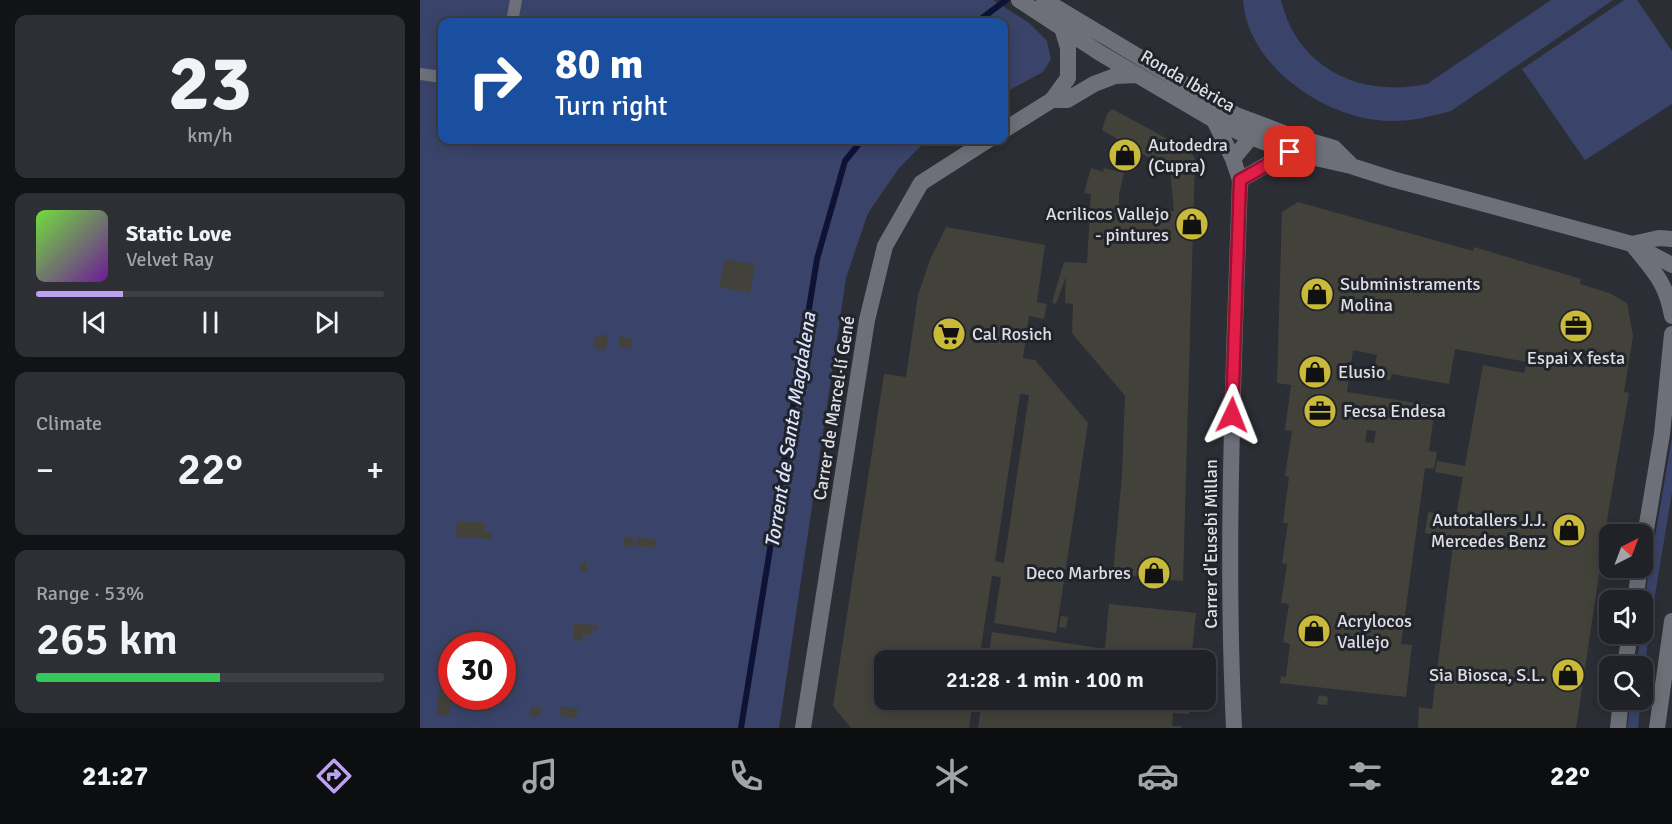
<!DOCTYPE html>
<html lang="en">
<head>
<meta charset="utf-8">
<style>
  body { margin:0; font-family:Signika,sans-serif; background:#2d2f34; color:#f1f3f6; height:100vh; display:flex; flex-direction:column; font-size:22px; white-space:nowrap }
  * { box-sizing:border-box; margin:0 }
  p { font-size:20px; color:#a2a4a8 }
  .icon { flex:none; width:33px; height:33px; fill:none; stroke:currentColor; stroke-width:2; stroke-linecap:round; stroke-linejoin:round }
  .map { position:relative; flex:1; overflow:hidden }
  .drawer { display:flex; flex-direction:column; gap:15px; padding:15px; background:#121316; width:420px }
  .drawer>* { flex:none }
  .top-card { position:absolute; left:18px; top:18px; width:570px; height:126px; border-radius:12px; box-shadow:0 3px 15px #0003,0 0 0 2px #3e3f45; background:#1a4fa0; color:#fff; overflow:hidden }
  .needle { width:39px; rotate:42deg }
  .fabs { position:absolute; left:1179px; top:524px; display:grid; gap:12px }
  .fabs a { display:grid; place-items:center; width:54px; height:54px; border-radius:12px; background:#212228; box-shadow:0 3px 15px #0003,0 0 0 2px #3e3f45; font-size:30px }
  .speed { position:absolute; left:18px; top:632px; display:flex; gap:12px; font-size:30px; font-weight:700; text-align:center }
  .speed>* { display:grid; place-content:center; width:78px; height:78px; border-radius:50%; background:#212228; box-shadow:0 3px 15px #0003,0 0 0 2px #3e3f45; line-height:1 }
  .speed .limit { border:9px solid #d22; background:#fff; color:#111 }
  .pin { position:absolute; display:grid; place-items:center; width:51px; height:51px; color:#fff; margin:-26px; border-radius:12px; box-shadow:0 3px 9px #0006 }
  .me { position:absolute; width:66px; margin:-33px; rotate:2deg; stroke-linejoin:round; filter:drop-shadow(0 0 4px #0008) }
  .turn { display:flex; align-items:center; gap:21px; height:126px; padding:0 18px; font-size:27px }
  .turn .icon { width:78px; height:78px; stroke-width:2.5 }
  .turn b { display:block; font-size:42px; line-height:51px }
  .big { font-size:45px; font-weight:600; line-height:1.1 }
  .drawer .card { flex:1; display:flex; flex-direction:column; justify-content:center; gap:9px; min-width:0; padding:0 21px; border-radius:12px; background:#2d2f34 }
  .drawer .dial { align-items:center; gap:0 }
  .dial b { font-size:78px; line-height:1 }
  .song { display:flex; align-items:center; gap:18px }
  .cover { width:72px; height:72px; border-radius:9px; background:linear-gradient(135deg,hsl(100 70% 55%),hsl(280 70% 35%)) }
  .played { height:6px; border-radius:3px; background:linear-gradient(90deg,#bca0f2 25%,#3e3f45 25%) }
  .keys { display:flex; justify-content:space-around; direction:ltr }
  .heat { display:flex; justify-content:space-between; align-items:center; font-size:33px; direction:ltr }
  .charge { height:9px; border-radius:4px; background:linear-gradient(90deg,#34c759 53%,#3e3f45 0) }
  .trip { position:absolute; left:454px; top:650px; width:342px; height:60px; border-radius:12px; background:#212228; box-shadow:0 3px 15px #0003,0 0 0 2px #3e3f45; font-weight:600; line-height:60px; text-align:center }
  .menu { display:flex; height:96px; justify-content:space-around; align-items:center; background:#0d0e10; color:#a2a4a8 }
  .menu .icon { width:42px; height:42px }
  .menu .active { color:#bca0f2 }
  .menu b { font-size:27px; color:#f1f3f6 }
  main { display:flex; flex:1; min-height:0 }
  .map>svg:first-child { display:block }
  .green { fill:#3a446a; fill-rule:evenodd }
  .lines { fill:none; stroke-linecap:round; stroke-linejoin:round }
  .stream { stroke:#0e1336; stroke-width:6 }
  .building { fill:#43423a; fill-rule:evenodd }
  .service { stroke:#6e7079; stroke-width:12 }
  .minor { stroke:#6e7079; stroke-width:16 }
  .tertiary { stroke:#6e7079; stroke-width:16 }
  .route-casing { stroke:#92132f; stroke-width:15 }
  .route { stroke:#e11d48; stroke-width:10 }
  .labels { text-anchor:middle; stroke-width:6; stroke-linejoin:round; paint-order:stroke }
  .street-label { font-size:18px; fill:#dedfe4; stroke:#22242b }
  .poi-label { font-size:18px; fill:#dedfe4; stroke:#22242b; text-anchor:start }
  .water-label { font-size:20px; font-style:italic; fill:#dae3ff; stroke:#22242b }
</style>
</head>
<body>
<main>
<section class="drawer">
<div class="card dial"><b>23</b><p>km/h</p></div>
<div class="card">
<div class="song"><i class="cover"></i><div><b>Static Love</b><p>Velvet Ray</p></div></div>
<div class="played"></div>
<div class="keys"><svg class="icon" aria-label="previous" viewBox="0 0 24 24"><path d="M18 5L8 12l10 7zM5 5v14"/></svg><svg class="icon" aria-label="pause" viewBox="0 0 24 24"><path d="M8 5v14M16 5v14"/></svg><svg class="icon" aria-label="next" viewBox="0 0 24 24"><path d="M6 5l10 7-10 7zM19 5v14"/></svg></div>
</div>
<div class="card"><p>Climate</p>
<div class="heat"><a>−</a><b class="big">22°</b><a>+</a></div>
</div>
<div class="card"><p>Range · 53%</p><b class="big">265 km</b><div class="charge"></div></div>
</section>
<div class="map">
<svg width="1252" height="728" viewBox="0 0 1252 728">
  <rect width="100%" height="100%" fill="#2c2e35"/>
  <path class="green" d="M0 0H573L609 23 627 41 631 59 623 72 584 93V22H22V140H507L479 168 448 213 426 278 359 728H0ZM32 645H82V696H32Z
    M823 0H861C877 69 941 98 1007 84L1131 0H1193L1031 111C1012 116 993 121 972 121 909 122 827 67 823 0Z
    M1204 0H1217L1252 51V104L1165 160 1102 69Z
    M1252 438V492L1228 638 1223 688 1222 666H1216L1221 633H1222L1227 584Z
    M1211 699H1221L1218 728H1207Z"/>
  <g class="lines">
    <path class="stream" d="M557 22 586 0
      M321 728 397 259 425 161 442 140"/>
  </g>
  <path class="building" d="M692 109 770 151 775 159 763 581 693 574 702 475 705 396 652 333 653 304 645 303 646 277 636 304 632 302 644 262 667 263 671 194 664 193 671 168 683 172 684 168 704 173 699 194V209L754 211 750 170 682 130 687 114Z
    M878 202 1053 251 1054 247 1161 279 1160 284 1189 293 1207 303 1213 336 1204 392 1209 393 1190 502 1156 728H998L999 707 1012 709 1034 538 1005 533 1008 512 1036 516 1043 477 1015 472 1017 461 1045 466 1063 365 1104 373 1107 362 1035 349 1029 384 972 374 970 380 959 378 960 372 954 371 957 355 933 350 927 392 1015 406 1009 451 1017 452 1014 469 1005 468 981 644 992 645 986 697 860 683 861 676 866 677 870 644 863 642 869 604 861 603 867 564 862 563 868 523H863L869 477 865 476 872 431 865 430 871 385 857 383 862 212ZM924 406 942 408 940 418 923 415ZM947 430 956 431 954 443 945 442Z
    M526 227 625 245 617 302 627 304 624 319 609 316 603 358 615 360 668 423 636 633 574 623 581 577 572 576 559 660H465V699H553L549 728H431L413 706 464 374 486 377 498 295 510 260ZM600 394 609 395 584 563 575 561Z
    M305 259 335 264 330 293 299 287Z
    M182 334 188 335 186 350 173 348 175 336 182 337Z
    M200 336 213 339 211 349 198 346Z
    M37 521 65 522 64 531 72 532 71 539 36 537Z
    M204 537 214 538 213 548 204 546Z
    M217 537 236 540 235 548 216 546Z
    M161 562H167V572L160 571Z
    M689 604 776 613 772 651 763 650 762 652 773 653V660H568L572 632 685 649Z
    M641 616 648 617 646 628 639 627Z
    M154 624 177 625V630L172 629V635H163L162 641 153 640Z
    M51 639 64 641 63 645H50Z
    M19 691 29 692 28 701H31L29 716 16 714Z
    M899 695 908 697 907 705 897 704Z
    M562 699H771L769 714 753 713 752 726H761V728H558Z
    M117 705 120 706 121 709 119 717 109 715 111 707 116 708Z
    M141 706 158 709 156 719 140 715Z"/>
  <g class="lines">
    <path class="service" d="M92 22 96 0
      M0 74 22 77"/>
    <path class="minor" d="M584 130 632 100
      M1212 244C1233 271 1246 281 1252 316
      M1222 554 1242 434 1252 334
      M1215 600 1220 567
      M1205 666 1210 633
      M383 728 447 320 465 246 501 183 568 140
      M814 728C805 545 814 363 820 180
      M1198 728 1201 699"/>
    <path class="tertiary" d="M599 0 680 53 794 120 821 133 869 152 931 166 972 179 1212 244 1252 265
      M624 0 816 115 866 134 914 148 931 165
      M632 100H647L674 84 695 76 718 75
      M632 100 648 78V48L642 28
      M794 120 813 159
      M839 133 831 137 813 159 820 180 869 152
      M1212 244 1239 238 1252 239
      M1237 728 1252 621"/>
  </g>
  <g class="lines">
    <defs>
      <path id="route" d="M812 415 820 180 870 152"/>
    </defs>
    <use href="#route" class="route-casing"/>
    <use href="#route" class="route"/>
  </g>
  <defs>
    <symbol id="shop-disc" viewBox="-11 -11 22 22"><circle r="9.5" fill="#c9ba3a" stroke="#22242b"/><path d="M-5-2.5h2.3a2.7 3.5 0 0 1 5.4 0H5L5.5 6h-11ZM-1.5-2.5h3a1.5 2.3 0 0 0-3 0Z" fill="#111"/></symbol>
    <symbol id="office-disc" viewBox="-11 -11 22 22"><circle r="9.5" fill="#c9ba3a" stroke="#22242b"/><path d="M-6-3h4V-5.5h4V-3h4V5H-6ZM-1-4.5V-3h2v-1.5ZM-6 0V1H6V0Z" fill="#111"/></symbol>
    <symbol id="supermarket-disc" viewBox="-11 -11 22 22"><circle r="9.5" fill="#c9ba3a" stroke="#22242b"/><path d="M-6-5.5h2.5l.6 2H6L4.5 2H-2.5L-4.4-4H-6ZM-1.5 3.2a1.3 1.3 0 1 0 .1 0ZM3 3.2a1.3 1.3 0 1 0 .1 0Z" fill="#111"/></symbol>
  </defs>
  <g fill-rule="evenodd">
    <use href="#shop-disc" x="686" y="136" width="38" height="38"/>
    <use href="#shop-disc" x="753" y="205" width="38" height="38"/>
    <use href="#shop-disc" x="878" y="275" width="38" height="38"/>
    <use href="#office-disc" x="1137" y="307" width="38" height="38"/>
    <use href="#supermarket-disc" x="510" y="315" width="38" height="38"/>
    <use href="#shop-disc" x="876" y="353" width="38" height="38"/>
    <use href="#office-disc" x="881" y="392" width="38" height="38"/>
    <use href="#shop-disc" x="1130" y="511" width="38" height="38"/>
    <use href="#shop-disc" x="715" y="554" width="38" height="38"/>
    <use href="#shop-disc" x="875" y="612" width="38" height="38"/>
    <use href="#shop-disc" x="1129" y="656" width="38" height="38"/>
  </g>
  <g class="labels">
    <g class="street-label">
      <text transform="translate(768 81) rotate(30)" y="6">Ronda Ibèrica</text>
      <text transform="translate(414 408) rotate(-81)" y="6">Carrer de Marcel·lí Gené</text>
      <text transform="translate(791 544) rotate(-90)" y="6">Carrer d'Eusebi Millan</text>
    </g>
    <g class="poi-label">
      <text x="728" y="151">Autodedra<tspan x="728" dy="21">(Cupra)</tspan></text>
      <text x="749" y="220" text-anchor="end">Acrilicos Vallejo<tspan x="749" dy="21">- pintures</tspan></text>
      <text x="920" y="290">Subministraments<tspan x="920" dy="21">Molina</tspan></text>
      <text x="552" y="340">Cal Rosich</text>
      <text x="1156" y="364" text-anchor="middle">Espai X festa</text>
      <text x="918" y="378">Elusio</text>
      <text x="923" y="417">Fecsa Endesa</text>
      <text x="1126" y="526" text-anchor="end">Autotallers J.J.<tspan x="1126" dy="21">Mercedes Benz</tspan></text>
      <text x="711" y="579" text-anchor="end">Deco Marbres</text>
      <text x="917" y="627">Acrylocos<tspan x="917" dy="21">Vallejo</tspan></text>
      <text x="1125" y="681" text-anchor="end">Sia Biosca, S.L.</text>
    </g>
    <g class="water-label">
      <text transform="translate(370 430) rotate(-81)" y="7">Torrent de Santa Magdalena</text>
    </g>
  </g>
</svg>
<div class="fabs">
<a><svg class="needle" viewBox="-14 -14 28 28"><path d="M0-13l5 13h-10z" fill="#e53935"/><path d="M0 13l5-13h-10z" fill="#a2a4a8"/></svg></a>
<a><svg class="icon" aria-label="sound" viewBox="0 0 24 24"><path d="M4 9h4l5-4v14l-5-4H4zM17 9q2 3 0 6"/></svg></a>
<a><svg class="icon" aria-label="search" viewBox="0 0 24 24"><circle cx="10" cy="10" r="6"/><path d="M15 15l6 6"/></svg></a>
</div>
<div class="speed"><div class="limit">30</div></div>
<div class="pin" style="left:870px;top:152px;background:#d93025"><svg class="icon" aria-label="arrive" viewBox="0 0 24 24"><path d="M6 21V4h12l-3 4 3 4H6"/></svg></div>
<svg class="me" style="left:812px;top:415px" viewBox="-20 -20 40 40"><path d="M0-17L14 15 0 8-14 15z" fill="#e11d48" stroke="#fff" stroke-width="4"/></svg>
<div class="trip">21:28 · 1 min · 100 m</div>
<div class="top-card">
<div class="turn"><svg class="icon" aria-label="right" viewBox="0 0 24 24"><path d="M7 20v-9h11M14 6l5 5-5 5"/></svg><div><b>80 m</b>Turn right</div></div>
</div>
</div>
</main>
<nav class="menu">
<b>21:27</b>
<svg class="icon active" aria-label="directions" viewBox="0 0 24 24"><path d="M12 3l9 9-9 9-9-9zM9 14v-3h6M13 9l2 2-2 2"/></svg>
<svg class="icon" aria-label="music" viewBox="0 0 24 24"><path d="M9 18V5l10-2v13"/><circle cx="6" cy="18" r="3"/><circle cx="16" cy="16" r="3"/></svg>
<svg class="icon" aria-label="phone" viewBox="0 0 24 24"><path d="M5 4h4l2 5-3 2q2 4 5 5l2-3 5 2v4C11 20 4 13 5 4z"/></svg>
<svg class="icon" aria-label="climate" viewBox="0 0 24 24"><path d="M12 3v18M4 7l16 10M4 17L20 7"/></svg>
<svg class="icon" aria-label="car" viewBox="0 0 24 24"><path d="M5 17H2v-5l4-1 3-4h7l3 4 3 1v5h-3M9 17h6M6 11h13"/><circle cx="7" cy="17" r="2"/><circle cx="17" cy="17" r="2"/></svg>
<svg class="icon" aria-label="filters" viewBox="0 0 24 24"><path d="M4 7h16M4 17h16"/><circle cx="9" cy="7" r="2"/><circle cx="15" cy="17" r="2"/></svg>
<b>22°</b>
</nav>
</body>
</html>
